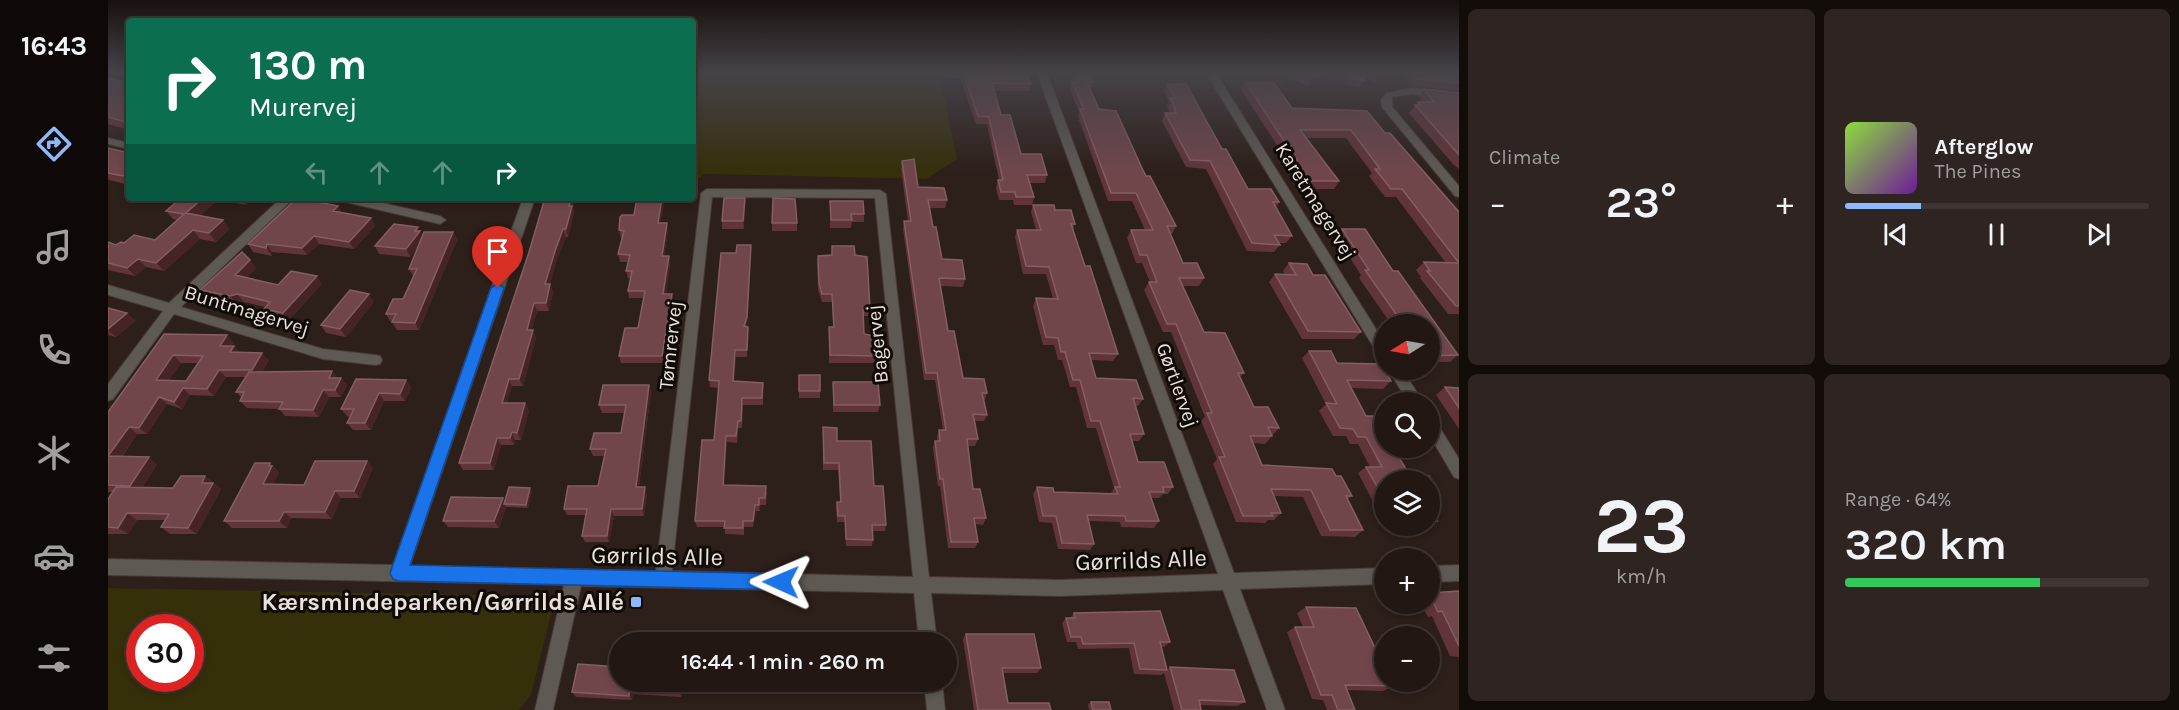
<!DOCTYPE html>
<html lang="en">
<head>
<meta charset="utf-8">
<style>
  body { margin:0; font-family:Karla,sans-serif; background:#2e2421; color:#f1f3f6; height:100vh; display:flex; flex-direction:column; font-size:22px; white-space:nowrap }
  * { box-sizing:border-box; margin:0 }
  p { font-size:20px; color:#a29fa0 }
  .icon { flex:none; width:33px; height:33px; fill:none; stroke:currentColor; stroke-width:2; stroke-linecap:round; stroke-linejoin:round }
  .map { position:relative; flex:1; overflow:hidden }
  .details { display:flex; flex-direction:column; gap:9px; padding:9px; background:#130d0a; width:720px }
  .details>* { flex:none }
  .guide { position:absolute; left:18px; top:18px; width:570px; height:183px; border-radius:6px; box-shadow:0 3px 9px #0003,0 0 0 2px #3f3633; background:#0b6e4f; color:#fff; overflow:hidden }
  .needle { width:39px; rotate:259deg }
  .controls { position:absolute; left:1266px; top:314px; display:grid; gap:12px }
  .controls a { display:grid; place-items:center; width:66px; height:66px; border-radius:50%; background:#221713; box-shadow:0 3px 9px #0003,0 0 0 2px #3f3633; font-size:30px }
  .speed { position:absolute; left:18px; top:614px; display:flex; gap:12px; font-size:30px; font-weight:700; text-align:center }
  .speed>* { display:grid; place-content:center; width:78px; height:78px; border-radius:50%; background:#221713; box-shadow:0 3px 9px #0003,0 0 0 2px #3f3633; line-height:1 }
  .speed .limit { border:9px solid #d22; background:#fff; color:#111 }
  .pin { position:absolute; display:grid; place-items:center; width:51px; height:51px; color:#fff; margin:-62px -26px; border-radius:50% 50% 50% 0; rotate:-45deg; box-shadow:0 0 6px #0007 }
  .pin .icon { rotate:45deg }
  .me { position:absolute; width:66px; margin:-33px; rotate:271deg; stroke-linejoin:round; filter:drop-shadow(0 0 4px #0008) }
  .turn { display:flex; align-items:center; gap:21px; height:126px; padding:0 24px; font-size:27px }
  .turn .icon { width:78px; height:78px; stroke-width:2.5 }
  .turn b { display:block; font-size:42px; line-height:51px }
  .lanes { display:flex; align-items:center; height:57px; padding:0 24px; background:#0003; justify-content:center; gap:30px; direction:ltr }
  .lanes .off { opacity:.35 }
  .big { font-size:45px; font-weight:600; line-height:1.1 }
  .details .tile { flex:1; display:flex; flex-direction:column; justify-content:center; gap:9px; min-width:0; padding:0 21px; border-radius:9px; background:#2e2421 }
  .details .dial { align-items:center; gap:0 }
  .dial b { font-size:78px; line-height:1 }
  .song { display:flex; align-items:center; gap:18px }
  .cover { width:72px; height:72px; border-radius:9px; background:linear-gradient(135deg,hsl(90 70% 55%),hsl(280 70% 35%)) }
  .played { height:6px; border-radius:3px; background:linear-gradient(90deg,#8db9fc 25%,#3f3633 25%) }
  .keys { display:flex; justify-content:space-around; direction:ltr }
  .heat { display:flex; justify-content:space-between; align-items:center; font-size:33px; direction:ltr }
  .charge { height:9px; border-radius:4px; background:linear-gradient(90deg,#34c759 64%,#3f3633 0) }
  .details .tiles { flex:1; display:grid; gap:9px; grid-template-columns:repeat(2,1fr) }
  .trip { position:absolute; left:501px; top:632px; width:348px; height:60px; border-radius:30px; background:#221713; box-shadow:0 3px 9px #0003,0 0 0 2px #3f3633; font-weight:600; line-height:60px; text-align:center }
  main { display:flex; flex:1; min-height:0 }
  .menu { display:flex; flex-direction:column; width:108px; justify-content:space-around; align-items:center; background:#0e0908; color:#a29fa0 }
  .menu .icon { width:42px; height:42px }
  .menu .selected { color:#8db9fc }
  .menu b { font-size:27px; color:#f1f3f6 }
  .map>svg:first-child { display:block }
  .green { fill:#352f0a; fill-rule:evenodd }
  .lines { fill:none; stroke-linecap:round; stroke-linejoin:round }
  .minor-casing { stroke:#473a34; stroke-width:2 }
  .minor { fill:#5e5953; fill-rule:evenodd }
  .wall { fill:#613439; fill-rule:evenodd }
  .shaded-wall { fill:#462425 }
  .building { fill:#70464b; stroke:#835e62; stroke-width:1.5; fill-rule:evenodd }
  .route { fill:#1a73e8; stroke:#114b97; stroke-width:1.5 }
  .poi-dot { fill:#8db9fc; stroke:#110b08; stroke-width:2 }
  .labels { text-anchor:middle; stroke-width:6; stroke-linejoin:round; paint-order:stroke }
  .street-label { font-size:20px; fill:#eae0dc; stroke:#110b08 }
  .near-street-label { font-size:24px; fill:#eae0dc; stroke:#110b08 }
  .near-poi-label { font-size:24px; font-weight:bold; fill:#eae0dc; stroke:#110b08; text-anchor:end }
</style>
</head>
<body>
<main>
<nav class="menu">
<b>16:43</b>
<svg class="icon selected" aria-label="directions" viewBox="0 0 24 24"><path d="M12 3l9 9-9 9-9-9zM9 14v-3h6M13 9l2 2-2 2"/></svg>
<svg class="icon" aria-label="music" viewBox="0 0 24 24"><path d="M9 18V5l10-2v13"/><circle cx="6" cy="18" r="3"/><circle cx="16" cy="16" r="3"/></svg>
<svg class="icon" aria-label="phone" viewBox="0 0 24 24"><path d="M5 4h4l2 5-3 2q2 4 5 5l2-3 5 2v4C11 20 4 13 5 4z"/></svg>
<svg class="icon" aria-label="climate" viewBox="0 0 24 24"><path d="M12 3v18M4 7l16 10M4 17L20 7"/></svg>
<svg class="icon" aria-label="car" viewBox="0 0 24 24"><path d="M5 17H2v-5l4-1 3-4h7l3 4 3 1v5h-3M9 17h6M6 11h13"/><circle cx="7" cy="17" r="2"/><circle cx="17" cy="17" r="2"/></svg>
<svg class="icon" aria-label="filters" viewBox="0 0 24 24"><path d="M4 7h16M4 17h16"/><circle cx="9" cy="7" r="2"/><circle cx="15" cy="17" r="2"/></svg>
</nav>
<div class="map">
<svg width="1351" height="710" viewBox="0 0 1351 710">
  <rect width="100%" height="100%" fill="#2d1f19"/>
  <path class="green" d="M585 73H831L849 159 818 179 596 174 592 178H585Z
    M1112 73H1182L1169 78 1178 89 1121 88Z
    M943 76 1096 77 1103 88 947 86Z
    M0 588 430 596 444 610 423 695 411 710H0ZM32 627H82V678H32Z"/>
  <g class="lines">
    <defs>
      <path id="minor" d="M929 73H939L1126 573 1276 568V584L1132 589 1177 710H1159L1115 590 952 596 823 593 829 642H811L806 593 473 586 445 710H427L456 585 0 575V559L285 565 415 198H427L302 566 548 571 593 193 599 189 772 190 778 194 821 577 952 580 1110 574ZM604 197 767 198 805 577 564 571Z
        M1098 73H1108L1276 342V357L1271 356Z
        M1304 88 1351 93V99L1304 94 1284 97V107L1351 186V197L1347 196 1274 107 1273 100 1278 93Z
        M0 138 21 143V149L0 144Z
        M173 198H186L73 307 215 349 267 355 272 356 274 360 272 364 267 365 215 359 66 314 5 399 0 401V384L55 311 0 295V285L61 303Z
        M231 198H253L332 216 338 220 332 224 237 202Z
        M1280 369H1294L1315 402H1300Z
        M1322 418 1327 420 1351 459V479L1346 477 1322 436Z
        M1351 565V581L1322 582V566Z
        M816 681H834L837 710H819Z"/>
    </defs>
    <use href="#minor" class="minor-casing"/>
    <use href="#minor" class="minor"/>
  </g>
  <path class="wall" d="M0 73 5 80 21 83V130L0 124Z
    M838 73H919L923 84 921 91H886L893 115 913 154 939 175 937 183H922L926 197 924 205H906L905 200H891L888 188 890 180H891L879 124H868L852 78H839Z
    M962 73H981L986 82 983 90 991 109 1034 168 1068 226 1064 234H1062L1075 263 1096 278 1091 286H1075L1096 332 1136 373 1132 377 1146 407 1171 428 1165 435H1163L1164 436 1157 444 1145 443 1154 465 1228 476 1244 496 1240 499 1255 530 1247 537 1213 536 1195 497 1166 496 1173 513 1166 520H1160L1157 523 1128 522 1105 464 1109 459 1093 421 1097 417 1063 332H1055L1036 290 1041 282H1042L1034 263H1028L1019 238 1023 230H1037L1024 201H1000L970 117 971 112 962 89 964 82H965Z
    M1182 73H1230L1200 86 1179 77Z
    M1240 73H1351V91L1302 86 1296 78 1266 83 1257 76 1251 88 1235 84Z
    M1137 82 1184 108 1277 133 1351 212V314H1340L1312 278 1313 277 1308 270 1316 262 1338 263 1288 197H1277L1261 176 1264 173 1238 138H1198L1231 181 1226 189H1195L1183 170 1184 168 1133 90Z
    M1059 84 1114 149 1140 189 1171 202 1168 207 1184 236 1178 243H1171L1172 245 1166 252 1139 251 1098 169 1078 167 1054 121 1057 113H1062L1059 106 1061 102 1056 91Z
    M1316 89 1351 93V169L1345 164 1301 113 1310 102H1314L1311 97Z
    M0 148 21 153V185L1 180 0 178Z
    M794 161 810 187 839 200 837 208H821L825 227 834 259 857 279 855 287 832 286 840 331 855 378 879 393 877 400H876L879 415 876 421H867L870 439 867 446H860L865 489 878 518 875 525 867 524 870 542 867 548H840L832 486H830L825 448 827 441H829V437L831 430H835L827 380H816L795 229 796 221H800L793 169Z
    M73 198H146L138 205 111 199 92 216 115 220 121 229 108 242 92 239 56 271 38 267 27 276 0 270V242L8 245 16 243 47 240 69 220 65 219 58 211Z
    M348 198H373L371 203 350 202Z
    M637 198 636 229H614V221Z
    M722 201 756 214V222H744L743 228H722Z
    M925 205 947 210 967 224 965 229 977 266 1010 354 1005 361 983 360 988 378 1035 399 1030 406H1027L1036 434 1031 441H1024L1030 462 1065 487 1060 494H1055L1051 498H1043L1051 521 1046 528 1013 527 1012 522 980 521 986 544 982 550 950 549 944 523 931 522 925 494 929 487 946 492 1003 493 1006 488 988 428H979L968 387H962L954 360H950L946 345H935L925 306 928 298 945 299 938 274H915L907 237 909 230H928L923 212Z
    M230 206 233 212 263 218 267 226 246 249 211 244 199 255 164 252V256L145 252 140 244Z
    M465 208 466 213 460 237H458L449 259 442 284 445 292 441 311H429L424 330H425L428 338 415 386H404L399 403H417L421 411 413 440H407L406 445H393L386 470H355L351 463Z
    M553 223H559L560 231 556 256H561L562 263 558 294H564L565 301 556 363H513L511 356 530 328 536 298H521L520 291 522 278H520L518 271 520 262H512L510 254 514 238H513L511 230Z
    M664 223H689V231H664Z
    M310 227 314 236 345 232 349 240 311 330H289L284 322 285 321H282L278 314 295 299 305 276 301 269 310 247 302 257 271 254 267 246Z
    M1234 229 1285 271 1350 355 1342 362H1322V324H1283L1251 278 1253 275 1228 236Z
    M643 245 639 327 640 334 639 357H628L626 381 655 383V405H635L634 428H630L629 443 619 442 616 486 659 492 658 505H651L652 511H648L645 527H636V535L617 534V527H589L587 521 606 440 609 407 611 388 602 387 601 380 628 253Z
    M724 246 747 255 762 309 761 316H755L756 334 768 356 767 363H721V327H725L724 302H714L710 290 709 264 710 256 723 255Z
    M1181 263 1205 275 1253 332 1246 339H1194L1161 282 1167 274 1177 275 1175 271Z
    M148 268 138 278 170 285 214 284 181 320 162 316 156 309 157 307 136 302 129 304 99 298 92 290Z
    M266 302 238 337 218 333 213 325Z
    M0 308 19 313 27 321 8 337 0 335Z
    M56 334 119 335 125 343 123 346H126L131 352 161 360 154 372 230 378 239 385 233 397H221L211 417 177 416 171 409 139 408 132 401 133 397 128 392 137 377H118L106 396 82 395 74 409 59 404 39 434H29L14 457 49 464 34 488H65L97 476 113 489 89 534H62L53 527 57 520H29L20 534H0V499L5 492H0V412ZM73 363H90L78 381 61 380Z
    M1201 351H1223L1229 363 1273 364 1283 381 1275 389 1243 388 1258 416H1276V447H1285L1302 476H1321L1331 493 1322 500V480H1276V522L1250 473 1258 467H1262L1250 444H1242L1238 436H1225L1211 411 1218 404 1194 358Z
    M691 375 712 391V398H691Z
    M298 380 303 387 297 401H276L263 430H245L239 423 242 417 239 416 233 409Z
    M725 382 772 405 770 412H725Z
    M541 385 543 392 531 487 539 494 536 516H506L501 542H477L474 536 478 515H459L456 509 490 486 496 456H485L482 449 513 433 516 413H494L491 405Z
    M1337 387 1351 388V429L1328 395Z
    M715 427 729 441 766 486 778 525 777 531H765V540L764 546H738L737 522H729L728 508 729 502H732L730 470H715Z
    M259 461 265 468 252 498H233L224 519 183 518 179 528H124L116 521 170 470 169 471 171 473 165 484 196 485Z
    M424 491 420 508 398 507 391 528 340 527 335 521 397 502Z
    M1322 508 1329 521 1320 528 1279 527 1278 525H1322Z
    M1351 591V657L1342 656 1324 616 1320 617 1312 603H1322V593Z
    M1198 607 1286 686 1275 691 1239 690 1247 710H1219L1215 700 1204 699 1179 632 1187 627H1195L1189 613Z
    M966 613 1062 642 1056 647H1053L1059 670 1062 667 1137 702 1129 706 1092 705 1093 710H1066L1056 673 1053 675 1026 674 1021 648 970 649 968 642H959L954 623 958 618H962Z
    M858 634 933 668 929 673H895L900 703 943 710H866L855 639Z
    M512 681H576L573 697 525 694 524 700 468 697 464 692Z
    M647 681 803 684 801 689 721 688 720 693 647 692Z
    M983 702 1003 710H981L980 704Z"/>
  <path class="shaded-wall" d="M0 73H20L0 82Z
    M1216 73H1230L1200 86 1204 78Z
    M1286 73H1300L1296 78 1266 83 1271 75Z
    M21 172V184L15 176Z
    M95 198 111 199 85 222 78 213Z
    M133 198H146L138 205Z
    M463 198H468L465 208 466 213 460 237 458 229 461 206Z
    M554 198H557L551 231 550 223Z
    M637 198V206L636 229 635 221Z
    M230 206 234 213 225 211Z
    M263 218 267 226 246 249 241 242Z
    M115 220 121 229 108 242 101 233Z
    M559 223 560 231 555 263 554 256Z
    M310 227 316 239 302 257 298 249Z
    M455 229 458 237 449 259 440 292 437 284 447 251Z
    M85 230 92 239 56 271 48 263Z
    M345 232 349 240 311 330 307 323Z
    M206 236 211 244 199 255 194 248Z
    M159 244 164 252V256L158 248Z
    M643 245 639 324 637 334 636 326Z
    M561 256 562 263 557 301 555 294Z
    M30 259 38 267 27 276 19 268Z
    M142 260 148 268 133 283 127 275Z
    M209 276 214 284 181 320 175 313Z
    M442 284 445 292 441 311 438 303Z
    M129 294 136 302 129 304 122 296Z
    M261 294 266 302 238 337 232 329Z
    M564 294 565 301 556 363 554 356Z
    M426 303 429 311 422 338 419 330Z
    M19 313 27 321 8 337 0 330Z
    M425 330 428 338 415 386 411 379Z
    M119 335 125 343 119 353 112 346Z
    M126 346 132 354 122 352Z
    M627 350 628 357 626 388 625 381Z
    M154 353 161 360 151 377 144 370Z
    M65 355 73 363 56 387 48 380Z
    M111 370 118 377 106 396 99 389Z
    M224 371 230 378H221Z
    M233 378 239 385 233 397 227 390Z
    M401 379 404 386 397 410 394 403Z
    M298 380 303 387 297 401 292 394Z
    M541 385 543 392 530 494 528 487Z
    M75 388 82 395 74 409 66 402Z
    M215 390 221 397 211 417 205 410Z
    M271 393 276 401 263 430 257 423Z
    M51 397 59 404 39 434 31 428Z
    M417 403 421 411 413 440 409 433Z
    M21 427 29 434 9 463 0 456Z
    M404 432 407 440 406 445 402 438Z
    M618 436 619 442 616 492 615 485Z
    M389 438 393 445 386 470 382 463Z
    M41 457 49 464 31 492 22 486Z
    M259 461 265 468 252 498 246 491Z
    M162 463 170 470 169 471 171 473 162 491 155 484Z
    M97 476 113 489 89 534 80 528 94 483Z
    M537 487 539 494 536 516 534 509Z
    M422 488 424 491 420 508 418 505Z
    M227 491 233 498 224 519 217 512Z
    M395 498 398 504H396L398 507 391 528 386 521Z
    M647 505 648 511 645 527V521Z
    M503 509 506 516 501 542 499 536Z
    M176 512 183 518 179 528 171 521Z
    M19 513 29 520 20 534 10 528Z
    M573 681H576L573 697 572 692Z
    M522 689 525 694 524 700 521 696Z"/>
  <path class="building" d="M855 73H919L923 84 884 83 893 115H902L913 154H933L939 175H919L926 197H908L907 192H893L890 180H895L881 117 870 116Z
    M968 73H981L986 82H979L991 109 1008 111 1034 168 1038 176H1042L1068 226H1059L1075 263H1089L1096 278H1071L1096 332 1117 333 1136 373H1130L1146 407H1160L1171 428 1160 427 1164 436H1142L1154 465 1224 469 1228 476H1233L1244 496H1238L1255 530H1222L1203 490 1163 489 1173 513H1163L1165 516H1135L1111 457H1117L1099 413H1104L1068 324H1059L1041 282H1049L1039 255H1032L1023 230H1045L1028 193H1003L972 109H976L964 82H971Z
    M1192 73H1216L1204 78Z
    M1242 73H1259L1256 81 1240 76Z
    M1268 73H1286L1271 75Z
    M1303 73H1351V83L1307 79Z
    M0 78 21 83V123L0 117Z
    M1137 82 1166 83 1184 108 1259 111 1277 133H1282L1351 212V263L1294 189H1283L1267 169H1272L1243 130H1192L1231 181H1201L1188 162H1190Z
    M1059 84H1078L1114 149H1118L1140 189H1163L1171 202H1165L1184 236 1166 235 1172 245 1144 243 1102 161 1082 160 1057 113H1068L1063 98H1067Z
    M1316 89 1351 93V155L1307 105H1313L1310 102H1326Z
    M0 148 21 153V172L15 176 0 173Z
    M806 159 810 187 836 188 839 200H820L825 227H828L834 259 854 260 857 279 831 278 840 331H846L855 378 876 379 879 393H874L879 415 865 414 870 439H859L865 489H872L878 518H866L870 542H843L835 479H832L827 441H832L831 430H838L829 373H818L796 221H803L794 161Z
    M73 198H95L78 213 115 220 101 233 85 230 48 263 30 259 19 268 0 263V242L8 245 13 242 16 243 26 235 47 240 76 214 58 211Z
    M189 198 230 206 225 211 263 218 241 242 206 236 194 248 159 244 158 248 140 244Z
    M437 198H463L461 206H464L458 229H455L447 251 437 284H442L438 303H426L419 330H425L411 379H401L394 403H417L409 433 404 432 402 438H389L382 463H351L421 252Z
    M529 198H554L550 223H559L554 256H561L555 294H564L554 356H511L517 328H530L537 291H520L524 271H518L522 255 510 254 516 231 511 230 512 217 514 215H526Z
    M616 198H637L635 221H614Z
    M665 198 687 199 689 223H664Z
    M722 201H755L756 214H743L744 220H723Z
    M925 205H946L947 210H963L967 224H963L977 266H982L1010 354 981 353 988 378 1028 380 1035 399 1025 398 1036 434H1022L1030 462H1056L1065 487H1055L1056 492H1041L1051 521H1018L1017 516 979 515 986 544 954 543 948 516H935L929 487 945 488 946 492 1010 494 1007 487H1012L992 421H983L972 380H965L957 352H953L950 338 938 337 928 298 950 299 941 267 918 266 909 230H933Z
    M286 224 310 227 307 231H312L298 249 267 246Z
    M1234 229H1257L1285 271H1290L1350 355 1322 356V324H1295L1257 270H1261Z
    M316 232H345L307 323 284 322 288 314H278L285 299H295L309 269H301Z
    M629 245H643L639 317 636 326 640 327 639 350H627L625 381 655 383 654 398H634L633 421H630L628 436H618L615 485 658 486 657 498H651V505H647L645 521H635V528H616L617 521H587L594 440H606L609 407 611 381 601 380 613 253H628Z
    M724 246H746L747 255 759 257 762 309H755L756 334 766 336 768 356 722 355 721 327H726L724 294H714L711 283 710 256 724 255Z
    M134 252 142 260 127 275 170 285 183 271 209 276 175 313 156 309 162 302 129 294 122 296 92 290Z
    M1316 262 1351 263V306H1348L1319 271H1322Z
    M1181 263 1199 264 1205 275H1217L1253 332 1200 331 1167 274 1188 275Z
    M242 290 261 294 232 329 213 325Z
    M0 308 19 313 0 329Z
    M56 334 119 335 112 346H126L122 352 154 353 144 370H111L99 389 75 388 66 402 51 397 31 428 21 427 0 456 41 457 22 486 0 485V412ZM65 355 95 356 78 381 48 380Z
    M1201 351H1223L1229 363 1273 364 1283 381 1239 380 1258 416H1276V447H1285L1302 476H1321L1331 493H1322V480H1276V499L1258 467H1274L1258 437H1250L1245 429 1232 428 1218 403 1229 404Z
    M224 371 221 378H233L227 390H215L205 410 171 409 175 402 132 401 136 392H128L141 372Z
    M691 375H712V391H691Z
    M248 379 298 380 292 394 271 393 257 423H239L246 409H233Z
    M725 382H770L772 405H726Z
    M495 385H541L528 487H537L534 509H503L499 536H474L479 509H456L460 486H490L498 449H482L486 433H513L518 405H491Z
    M1337 387 1351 388V408Z
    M715 427 729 428V441H763L766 486H775L778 525H764L765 540 738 539 737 516H730L729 502H733L731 463H716Z
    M207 461H259L246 491H227L217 512H176L171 521H116L147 463H162L161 466H164L155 484 196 485Z
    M73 476H97L94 483H105L80 528 53 527 61 514 19 513 10 528 0 527V499L8 487 65 488Z
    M401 487 422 488 418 505 396 504Z
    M343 497 395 498 386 521H335Z
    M1322 508 1329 521H1322Z
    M1351 591V646L1334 611 1330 612 1322 596V593Z
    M1198 607 1248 608 1276 667V681H1283L1286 686 1237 685 1247 710H1230L1224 695H1213L1187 627H1206Z
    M1052 611 1062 642H1052L1059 670 1032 669 1026 643 975 644 973 637H963L958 618H967L966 613Z
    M858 634H926L933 668H894L900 703H941L943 710H870Z
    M470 664 512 667V681H573L572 692 522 689 521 696 464 692Z
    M1062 667 1126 670 1137 702 1091 700 1093 710H1074Z
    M647 681H802L803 684 721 683V689L647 688Z
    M983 702H1001L1003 710H985Z"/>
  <linearGradient id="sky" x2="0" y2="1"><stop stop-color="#19110e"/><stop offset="0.42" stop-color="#464249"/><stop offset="1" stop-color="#464249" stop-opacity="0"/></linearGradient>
  <rect width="1351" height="173" fill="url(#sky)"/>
  <path class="route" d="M390 283 396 288 302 565 673 574 679 576 681 582 679 588 673 590 291 581 285 579 282 573 383 288Z"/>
  <rect class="poi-dot" x="522" y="596" width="12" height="12" rx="3"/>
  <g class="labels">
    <g class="street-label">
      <text transform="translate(1208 201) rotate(58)" y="7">Karetmagervej</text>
      <text transform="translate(139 310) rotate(17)" y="7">Buntmagervej</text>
      <text transform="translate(769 344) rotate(-96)" y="7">Bagervej</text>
      <text transform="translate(562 345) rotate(-84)" y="7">Tømrervej</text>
      <text transform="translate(1070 385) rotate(70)" y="7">Gørtlervej</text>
    </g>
    <g class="near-street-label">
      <text transform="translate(549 556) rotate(1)" y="8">Gørrilds Alle</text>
      <text transform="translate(1033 560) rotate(-2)" y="8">Gørrilds Alle</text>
    </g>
    <g class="near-poi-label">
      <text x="516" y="610">Kærsmindeparken/Gørrilds Allé</text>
    </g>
  </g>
</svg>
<div class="controls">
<a><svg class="needle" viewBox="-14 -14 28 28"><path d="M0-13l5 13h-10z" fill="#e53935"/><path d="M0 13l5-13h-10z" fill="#a29fa0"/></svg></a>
<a><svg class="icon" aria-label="search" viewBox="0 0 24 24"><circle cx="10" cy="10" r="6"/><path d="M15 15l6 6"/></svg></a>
<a><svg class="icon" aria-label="layers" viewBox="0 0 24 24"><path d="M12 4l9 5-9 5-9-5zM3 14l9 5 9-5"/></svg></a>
<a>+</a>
<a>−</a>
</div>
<div class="speed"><div class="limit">30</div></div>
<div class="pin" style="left:390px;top:288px;background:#d93025"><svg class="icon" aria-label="arrive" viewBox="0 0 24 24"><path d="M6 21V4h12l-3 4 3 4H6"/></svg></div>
<svg class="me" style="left:673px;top:582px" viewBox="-20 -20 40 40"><path d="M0-17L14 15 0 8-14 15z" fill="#1a73e8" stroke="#fff" stroke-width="4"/></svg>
<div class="trip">16:44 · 1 min · 260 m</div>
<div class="guide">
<div class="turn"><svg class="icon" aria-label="right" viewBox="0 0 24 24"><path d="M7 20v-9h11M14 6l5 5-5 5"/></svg><div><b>130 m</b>Murervej</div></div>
<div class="lanes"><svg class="icon off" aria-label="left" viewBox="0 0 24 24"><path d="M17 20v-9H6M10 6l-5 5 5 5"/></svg><svg class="icon off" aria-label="ahead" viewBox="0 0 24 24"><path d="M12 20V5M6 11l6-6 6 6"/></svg><svg class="icon off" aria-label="ahead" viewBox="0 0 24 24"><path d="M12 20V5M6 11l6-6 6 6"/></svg><svg class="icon" aria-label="right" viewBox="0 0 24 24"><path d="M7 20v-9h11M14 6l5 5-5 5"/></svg></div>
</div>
</div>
<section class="details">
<div class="tiles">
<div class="tile"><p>Climate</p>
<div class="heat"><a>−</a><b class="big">23°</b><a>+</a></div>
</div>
<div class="tile">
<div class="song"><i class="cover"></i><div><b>Afterglow</b><p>The Pines</p></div></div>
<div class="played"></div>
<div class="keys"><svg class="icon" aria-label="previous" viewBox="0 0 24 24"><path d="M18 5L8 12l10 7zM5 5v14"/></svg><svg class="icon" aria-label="pause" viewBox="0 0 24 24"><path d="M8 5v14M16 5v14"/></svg><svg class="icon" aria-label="next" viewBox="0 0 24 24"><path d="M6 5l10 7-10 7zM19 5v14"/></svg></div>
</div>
<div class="tile dial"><b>23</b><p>km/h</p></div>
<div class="tile"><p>Range · 64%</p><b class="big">320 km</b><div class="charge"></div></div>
</div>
</section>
</main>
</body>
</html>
